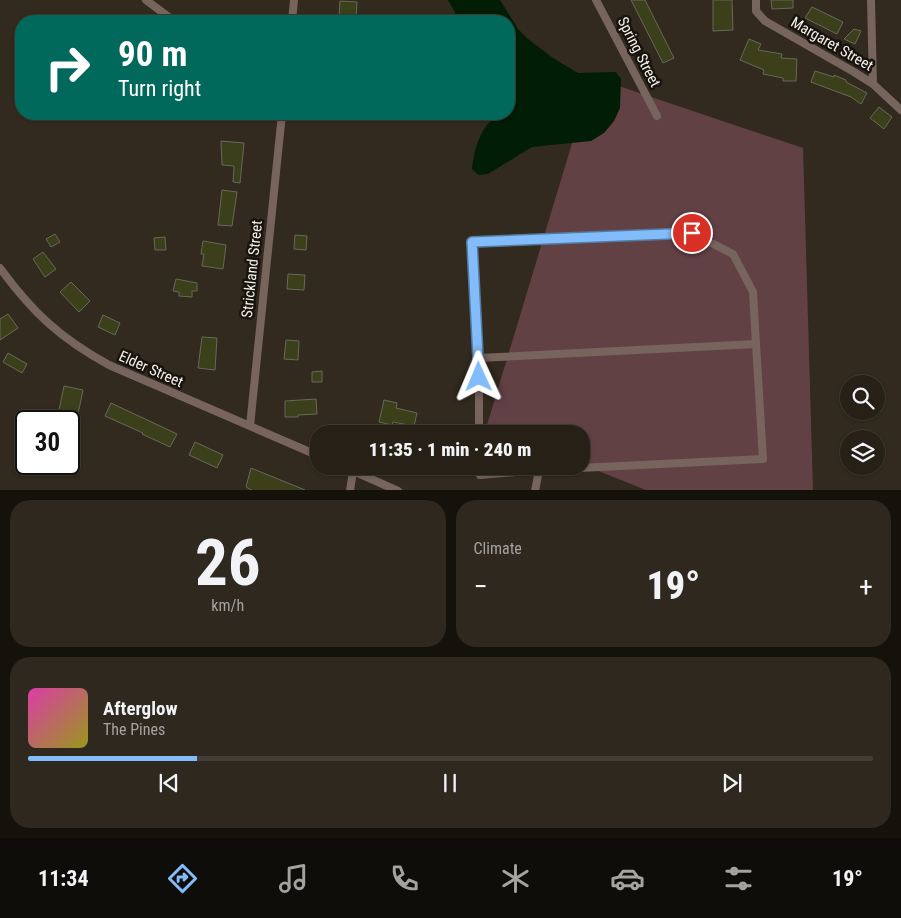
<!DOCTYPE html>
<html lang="en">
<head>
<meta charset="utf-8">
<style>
  body { margin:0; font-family:"Roboto Condensed",sans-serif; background:#2e281f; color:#f1f3f6; height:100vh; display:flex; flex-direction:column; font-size:19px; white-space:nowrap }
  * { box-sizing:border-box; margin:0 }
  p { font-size:16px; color:#a4a3a1 }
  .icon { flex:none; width:28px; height:28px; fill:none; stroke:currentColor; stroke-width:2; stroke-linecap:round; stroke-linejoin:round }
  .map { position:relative; height:490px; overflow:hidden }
  .drawer { display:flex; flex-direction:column; gap:10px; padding:10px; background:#15120c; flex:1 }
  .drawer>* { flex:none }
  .guide { position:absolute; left:15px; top:15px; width:500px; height:105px; border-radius:20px; box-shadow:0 1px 4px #0004,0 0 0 1px #423e35; background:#00695c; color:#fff; overflow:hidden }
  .fabs { position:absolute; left:840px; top:375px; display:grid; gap:10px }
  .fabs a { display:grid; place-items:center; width:45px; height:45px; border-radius:50%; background:#262016; box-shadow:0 1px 4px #0004,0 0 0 1px #423e35; font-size:25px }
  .speed { position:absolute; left:15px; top:410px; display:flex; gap:10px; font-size:25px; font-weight:700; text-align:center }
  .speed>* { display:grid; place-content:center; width:65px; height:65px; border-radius:50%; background:#262016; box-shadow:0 1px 4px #0004,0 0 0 1px #423e35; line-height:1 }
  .speed .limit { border:2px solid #111; border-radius:8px; background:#fff; color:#111 }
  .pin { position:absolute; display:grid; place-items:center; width:42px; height:42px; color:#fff; margin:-21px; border:2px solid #fff; border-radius:50%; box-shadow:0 1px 5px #0007 }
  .me { position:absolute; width:55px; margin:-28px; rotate:359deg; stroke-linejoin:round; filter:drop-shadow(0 0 4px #0008) }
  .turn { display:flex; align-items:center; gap:18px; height:105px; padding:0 20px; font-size:22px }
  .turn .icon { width:65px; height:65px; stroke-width:2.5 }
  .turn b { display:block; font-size:35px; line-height:42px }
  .big { font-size:38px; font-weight:800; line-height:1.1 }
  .drawer .card { flex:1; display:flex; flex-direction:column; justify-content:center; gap:8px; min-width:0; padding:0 18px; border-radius:20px; background:#2e281f }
  .drawer .dial { align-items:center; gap:0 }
  .dial b { font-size:65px; line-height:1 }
  .song { display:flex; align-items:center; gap:15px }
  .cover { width:60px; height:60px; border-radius:8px; background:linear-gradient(135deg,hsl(320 70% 55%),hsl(60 70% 35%)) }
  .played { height:5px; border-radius:2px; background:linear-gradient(90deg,#82bcfa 20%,#423e35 20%) }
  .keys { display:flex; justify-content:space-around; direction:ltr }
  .heat { display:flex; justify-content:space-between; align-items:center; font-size:28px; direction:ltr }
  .drawer .tiles { flex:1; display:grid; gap:10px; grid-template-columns:1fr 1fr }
  .card:last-child { grid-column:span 2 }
  .trip { position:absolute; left:310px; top:425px; width:280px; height:50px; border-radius:20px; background:#262016; box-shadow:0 1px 4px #0004,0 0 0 1px #423e35; font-weight:800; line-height:50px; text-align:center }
  .menu { display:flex; height:80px; justify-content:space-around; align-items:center; background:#0f0d09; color:#a4a3a1 }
  .menu .icon { width:35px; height:35px }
  .menu .on { color:#82bcfa }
  .menu b { font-size:22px; color:#f1f3f6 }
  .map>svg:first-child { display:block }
  .green { fill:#624145 }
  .water { fill:#011d06 }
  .building { fill:#3b3f1a; stroke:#67695a }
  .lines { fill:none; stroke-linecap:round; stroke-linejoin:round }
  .minor { stroke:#76645d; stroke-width:8 }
  .route-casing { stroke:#547aa2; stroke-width:12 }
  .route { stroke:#82bcfa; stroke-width:9 }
  .labels { text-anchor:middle; stroke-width:5; stroke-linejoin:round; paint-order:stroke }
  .street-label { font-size:15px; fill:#f6f1e9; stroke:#17130e }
</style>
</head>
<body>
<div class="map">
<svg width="901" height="491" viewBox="0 0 901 491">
  <rect width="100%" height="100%" fill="#322a1e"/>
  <path class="green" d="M592 77 803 148 813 490H646L581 464V434H509L487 425Z"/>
  <path class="water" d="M448 0H500L518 29 528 39 553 58 578 73 616 72 621 79 620 108 614 121 604 133 591 141 532 147 488 174 479 175 472 169C474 148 483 114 509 114V104L513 96 509 80V21H460Z"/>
  <path class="building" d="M631 0H645L674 58 663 63Z
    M713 0H732L733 30 713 31Z
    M771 0H793V8L772 9Z
    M340 1 357 2 356 18 339 17Z
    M812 7 843 22 837 34 805 18Z
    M854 29 861 31 855 44 844 39Z
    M749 39 761 44 758 50 782 54 781 58 797 59 796 81H783V78L763 74 764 70 740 60Z
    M815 71 834 77V75L846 80V82L867 93 861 104 851 97 811 82Z
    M879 107 892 117 884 129 870 118Z
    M221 141 244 143 240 183 233 182 234 166 222 165Z
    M222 190 237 192 232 226 218 225Z
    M55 234 60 242 51 247 46 239Z
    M295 235 307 236 306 250 294 249Z
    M165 237 166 250H155L154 238Z
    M203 241 226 245 223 269 202 266 204 254H201Z
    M43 252 56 269 45 277 33 259Z
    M288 274 305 275 304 290 287 289Z
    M176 279 197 283V291H192V297L179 296V292L173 291Z
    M71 282 90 301 79 312 60 292Z
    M8 314 18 328 0 340V319Z
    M103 315 120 323 115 335 98 327Z
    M202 337 217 338 215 370 198 368Z
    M286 340 299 341 298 360 284 359Z
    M8 353 27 364 22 373 3 362Z
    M322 371V382H312V372Z
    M64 386 83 390 72 443H69V421H64L66 412 59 410Z
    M316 399 317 414 298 415V417H285V401Z
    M384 400 397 403 396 408 417 413 414 426 393 422 392 425 379 422Z
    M111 403 177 434 170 447 142 434 143 433 105 416Z
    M195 442 223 455 217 468 189 455Z
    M251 468 305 490V491H253L246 487Z"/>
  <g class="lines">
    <path class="minor" d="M146 0 174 21
      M596 0 657 116
      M756 0V11L765 21 854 72 873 84 901 110
      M871 0 873 84
      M292 21 294 0
      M0 268C33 313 60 338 109 365L319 456
      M479 358 472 242 692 233 733 254 753 292 756 344
      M250 426 282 114
      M479 434V358L756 344 763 459 539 470 480 475 479 466
      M342 466 398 491
      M350 491 353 471
      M535 491 539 470"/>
  </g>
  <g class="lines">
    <defs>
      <path id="route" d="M479 377 472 242 692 233"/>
    </defs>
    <use href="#route" class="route-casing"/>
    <use href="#route" class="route"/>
  </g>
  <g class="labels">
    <g class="street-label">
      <text transform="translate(832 44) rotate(30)" y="5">Margaret Street</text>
      <text transform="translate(639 52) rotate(63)" y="5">Spring Street</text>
      <text transform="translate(252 269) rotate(-84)" y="5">Strickland Street</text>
      <text transform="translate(151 369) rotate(24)" y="5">Elder Street</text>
    </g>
  </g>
</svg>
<div class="fabs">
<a><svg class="icon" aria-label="search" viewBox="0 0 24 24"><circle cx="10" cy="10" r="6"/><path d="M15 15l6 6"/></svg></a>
<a><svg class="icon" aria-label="layers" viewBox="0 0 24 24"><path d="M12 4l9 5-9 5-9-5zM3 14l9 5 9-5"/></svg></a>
</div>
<div class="speed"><div class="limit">30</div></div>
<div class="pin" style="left:692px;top:233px;background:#d93025"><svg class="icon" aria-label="arrive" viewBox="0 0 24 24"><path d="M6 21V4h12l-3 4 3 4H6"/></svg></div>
<svg class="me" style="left:479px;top:377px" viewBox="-20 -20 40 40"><path d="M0-17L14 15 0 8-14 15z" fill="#82bcfa" stroke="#fff" stroke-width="4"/></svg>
<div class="trip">11:35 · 1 min · 240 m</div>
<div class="guide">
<div class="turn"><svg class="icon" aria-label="right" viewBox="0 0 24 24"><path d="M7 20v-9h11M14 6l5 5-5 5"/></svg><div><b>90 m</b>Turn right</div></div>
</div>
</div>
<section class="drawer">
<div class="tiles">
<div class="card dial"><b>26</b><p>km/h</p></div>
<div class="card"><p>Climate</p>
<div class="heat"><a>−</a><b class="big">19°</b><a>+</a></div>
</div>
<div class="card">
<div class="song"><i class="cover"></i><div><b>Afterglow</b><p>The Pines</p></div></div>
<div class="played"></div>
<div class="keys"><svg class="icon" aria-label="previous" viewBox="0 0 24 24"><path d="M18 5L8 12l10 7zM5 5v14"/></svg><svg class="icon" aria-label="pause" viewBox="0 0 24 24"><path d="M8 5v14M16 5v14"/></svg><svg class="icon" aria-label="next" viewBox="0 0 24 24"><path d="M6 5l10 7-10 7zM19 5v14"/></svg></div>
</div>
</div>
</section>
<nav class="menu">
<b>11:34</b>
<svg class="icon on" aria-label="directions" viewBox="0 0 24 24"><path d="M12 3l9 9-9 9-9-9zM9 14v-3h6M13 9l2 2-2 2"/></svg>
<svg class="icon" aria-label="music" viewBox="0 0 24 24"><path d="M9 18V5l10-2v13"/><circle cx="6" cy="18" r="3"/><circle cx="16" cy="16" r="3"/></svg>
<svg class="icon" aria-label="phone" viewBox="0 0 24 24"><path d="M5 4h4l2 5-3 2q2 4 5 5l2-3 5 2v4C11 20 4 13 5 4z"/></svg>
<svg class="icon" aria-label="climate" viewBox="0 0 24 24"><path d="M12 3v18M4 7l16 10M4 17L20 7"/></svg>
<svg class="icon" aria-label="car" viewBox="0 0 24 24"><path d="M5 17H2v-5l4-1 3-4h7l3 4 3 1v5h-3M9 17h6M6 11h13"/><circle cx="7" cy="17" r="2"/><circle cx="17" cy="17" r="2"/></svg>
<svg class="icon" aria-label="filters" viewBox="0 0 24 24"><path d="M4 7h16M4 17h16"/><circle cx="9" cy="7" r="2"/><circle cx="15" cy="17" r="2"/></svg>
<b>19°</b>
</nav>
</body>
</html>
